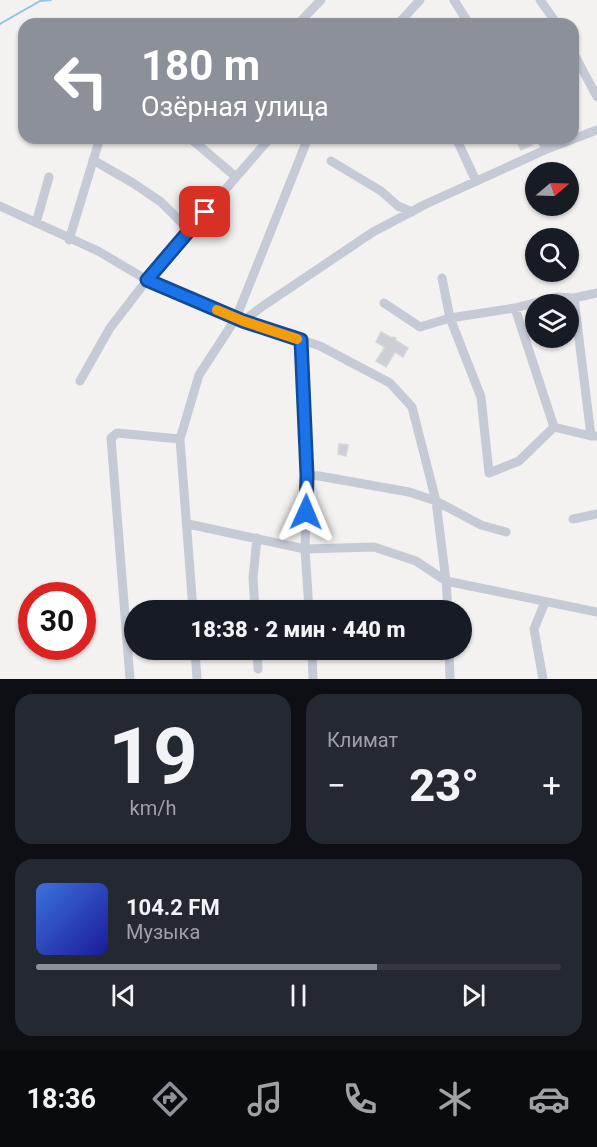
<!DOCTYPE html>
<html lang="ru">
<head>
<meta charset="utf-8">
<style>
  body { margin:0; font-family:Roboto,sans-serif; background:#242831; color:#f1f3f6; height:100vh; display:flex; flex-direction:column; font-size:22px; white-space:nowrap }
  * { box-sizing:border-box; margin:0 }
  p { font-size:20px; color:#9ea1a6 }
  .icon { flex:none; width:33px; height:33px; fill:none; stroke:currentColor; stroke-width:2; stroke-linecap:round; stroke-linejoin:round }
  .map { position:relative; height:679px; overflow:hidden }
  .side { display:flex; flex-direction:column; gap:15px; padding:15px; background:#0d0f14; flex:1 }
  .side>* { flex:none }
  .banner { position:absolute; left:18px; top:18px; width:561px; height:126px; border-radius:18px; box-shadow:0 2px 4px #0004; background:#8c9099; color:#fff; overflow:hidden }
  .needle { width:39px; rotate:71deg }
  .controls { position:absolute; left:525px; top:162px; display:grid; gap:12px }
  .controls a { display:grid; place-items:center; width:54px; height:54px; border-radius:50%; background:#171b24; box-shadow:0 2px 4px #0004; font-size:30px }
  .speed { position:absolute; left:18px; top:582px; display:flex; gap:12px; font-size:30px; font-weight:700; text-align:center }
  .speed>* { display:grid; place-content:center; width:78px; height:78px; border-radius:50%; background:#171b24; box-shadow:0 2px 4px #0004; line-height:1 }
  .speed .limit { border:9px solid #d22; background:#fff; color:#111 }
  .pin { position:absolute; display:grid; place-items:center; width:51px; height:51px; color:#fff; margin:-26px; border-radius:12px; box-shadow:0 3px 9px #0006 }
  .me { position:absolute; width:66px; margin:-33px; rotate:1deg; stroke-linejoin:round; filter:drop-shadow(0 0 4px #0008) }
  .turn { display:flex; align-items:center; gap:21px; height:126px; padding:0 24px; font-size:27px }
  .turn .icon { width:78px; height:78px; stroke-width:2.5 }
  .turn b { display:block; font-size:42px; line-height:51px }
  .big { font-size:45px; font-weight:800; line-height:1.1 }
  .side .tile { flex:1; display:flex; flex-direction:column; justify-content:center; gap:9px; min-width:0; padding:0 21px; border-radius:18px; background:#242831 }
  .side .dial { align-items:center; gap:0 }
  .dial b { font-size:78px; line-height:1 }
  .song { display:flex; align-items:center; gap:18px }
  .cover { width:72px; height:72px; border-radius:9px; background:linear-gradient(135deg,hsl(220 70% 55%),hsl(240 70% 35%)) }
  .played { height:6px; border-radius:3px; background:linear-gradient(90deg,#8c9099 65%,#363941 65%) }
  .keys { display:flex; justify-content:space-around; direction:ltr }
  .heat { display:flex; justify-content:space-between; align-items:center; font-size:33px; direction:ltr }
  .side .tiles { flex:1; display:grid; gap:15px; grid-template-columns:1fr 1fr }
  .tile:last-child { grid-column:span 2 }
  .trip { position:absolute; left:124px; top:600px; width:348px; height:60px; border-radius:30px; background:#171b24; box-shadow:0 2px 4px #0004; font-weight:800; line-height:60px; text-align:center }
  .dock { display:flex; height:96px; justify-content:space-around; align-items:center; background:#090b0e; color:#9ea1a6 }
  .dock .icon { width:42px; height:42px }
  .dock .on { color:#8c9099 }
  .dock b { font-size:27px; color:#f1f3f6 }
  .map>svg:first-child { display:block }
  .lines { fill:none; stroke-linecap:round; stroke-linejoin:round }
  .stream { stroke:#91c4e9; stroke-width:2 }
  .building { fill:#cecfd6; stroke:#d5d6dc; stroke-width:1.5 }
  .minor { stroke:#c6cad5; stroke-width:9 }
  .route-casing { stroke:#114b97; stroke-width:15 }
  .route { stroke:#1a73e8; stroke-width:10 }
  .slow { stroke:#f59e0b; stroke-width:10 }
</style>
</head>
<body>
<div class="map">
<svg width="597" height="679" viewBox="0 0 597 679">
  <rect width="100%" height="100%" fill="#f3f2f1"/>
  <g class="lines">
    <path class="stream" d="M0 24 40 1 51 0"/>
  </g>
  <path class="building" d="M515 138H529L532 145 521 150Z
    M381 332 392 338 393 337 396 338 395 340 408 348 403 357 395 352 386 367 376 361 385 347 376 342Z
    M339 444 348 445 346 456 338 454Z"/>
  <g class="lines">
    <path class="minor" d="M454 0 469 24
      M540 0 557 24
      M298 24 321 0
      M398 24 420 0
      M573 52 597 97
      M190 138 236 177
      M456 138 476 181
      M540 138 547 149
      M93 160 133 183 161 202 189 230
      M331 161 381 191 398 206 412 212
      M0 206 98 251 147 280 243 321 320 346 390 383 412 407 436 501 446 581 448 610
      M36 223 49 177
      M69 240 100 138
      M442 278 450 318 481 397 489 473 519 461 554 427 591 436H597
      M574 298 591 436
      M384 303 420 327 450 318 515 308 557 297 574 298 597 293
      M515 308 554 427
      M243 321 263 306 373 232 426 204 547 149 597 130
      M301 340 307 475 305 549 309 610
      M80 381 110 328 147 280 270 138
      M307 475 319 476 409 492 436 501 481 525 506 532
      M573 519 597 514
      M188 524 305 549 374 547 416 561 446 581 597 612
      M309 604 363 610
      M193 610 180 439 199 375 236 318 308 138
      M255 610 253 578 257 538
      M195 650 197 679
      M257 650 258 669
      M312 650 313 679
      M449 650 450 679
      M130 679 111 438 117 433 180 439
      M543 679 534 629 545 602"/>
  </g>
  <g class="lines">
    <defs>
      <path id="route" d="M205 212 147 280 243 321 301 340 307 475 306 512"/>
    </defs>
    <use href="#route" class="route-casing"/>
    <use href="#route" class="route"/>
    <path class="slow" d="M217 310 243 321 297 339"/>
  </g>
</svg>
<div class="controls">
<a><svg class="needle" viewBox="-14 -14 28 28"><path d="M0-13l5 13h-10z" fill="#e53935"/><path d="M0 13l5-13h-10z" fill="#9ea1a6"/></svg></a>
<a><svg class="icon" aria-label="search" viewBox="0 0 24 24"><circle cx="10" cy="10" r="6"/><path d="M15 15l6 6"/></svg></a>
<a><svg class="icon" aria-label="layers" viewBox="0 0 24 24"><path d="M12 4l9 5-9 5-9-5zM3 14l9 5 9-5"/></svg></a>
</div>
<div class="speed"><div class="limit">30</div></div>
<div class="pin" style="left:205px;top:212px;background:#d93025"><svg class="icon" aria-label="arrive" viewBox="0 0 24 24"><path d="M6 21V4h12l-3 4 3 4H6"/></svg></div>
<svg class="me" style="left:306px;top:512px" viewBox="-20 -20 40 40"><path d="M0-17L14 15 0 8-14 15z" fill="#1a73e8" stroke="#fff" stroke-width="4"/></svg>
<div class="trip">18:38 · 2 мин · 440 m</div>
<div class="banner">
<div class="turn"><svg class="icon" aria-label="left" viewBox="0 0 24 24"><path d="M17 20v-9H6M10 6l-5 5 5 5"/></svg><div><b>180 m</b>Озёрная улица</div></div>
</div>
</div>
<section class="side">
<div class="tiles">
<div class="tile dial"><b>19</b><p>km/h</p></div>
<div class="tile"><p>Климат</p>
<div class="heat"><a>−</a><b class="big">23°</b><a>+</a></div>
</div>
<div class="tile">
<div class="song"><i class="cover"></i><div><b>104.2 FM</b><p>Музыка</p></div></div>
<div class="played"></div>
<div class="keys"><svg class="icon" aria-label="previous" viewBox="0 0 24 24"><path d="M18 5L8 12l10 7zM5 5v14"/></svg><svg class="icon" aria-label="pause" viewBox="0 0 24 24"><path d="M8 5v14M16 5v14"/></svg><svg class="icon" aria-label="next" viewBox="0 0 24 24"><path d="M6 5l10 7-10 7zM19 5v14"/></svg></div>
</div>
</div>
</section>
<nav class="dock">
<b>18:36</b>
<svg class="icon on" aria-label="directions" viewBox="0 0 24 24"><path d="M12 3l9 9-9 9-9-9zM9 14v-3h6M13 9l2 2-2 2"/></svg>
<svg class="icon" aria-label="music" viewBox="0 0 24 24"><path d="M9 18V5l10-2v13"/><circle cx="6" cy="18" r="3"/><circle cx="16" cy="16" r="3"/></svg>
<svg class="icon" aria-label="phone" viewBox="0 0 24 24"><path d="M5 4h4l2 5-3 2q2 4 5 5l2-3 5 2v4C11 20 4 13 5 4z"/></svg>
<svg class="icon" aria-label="climate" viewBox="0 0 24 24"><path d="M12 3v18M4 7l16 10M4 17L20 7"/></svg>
<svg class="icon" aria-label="car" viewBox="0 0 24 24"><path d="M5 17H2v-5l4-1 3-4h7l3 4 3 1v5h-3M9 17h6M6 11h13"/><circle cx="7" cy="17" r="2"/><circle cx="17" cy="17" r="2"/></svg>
</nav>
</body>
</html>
